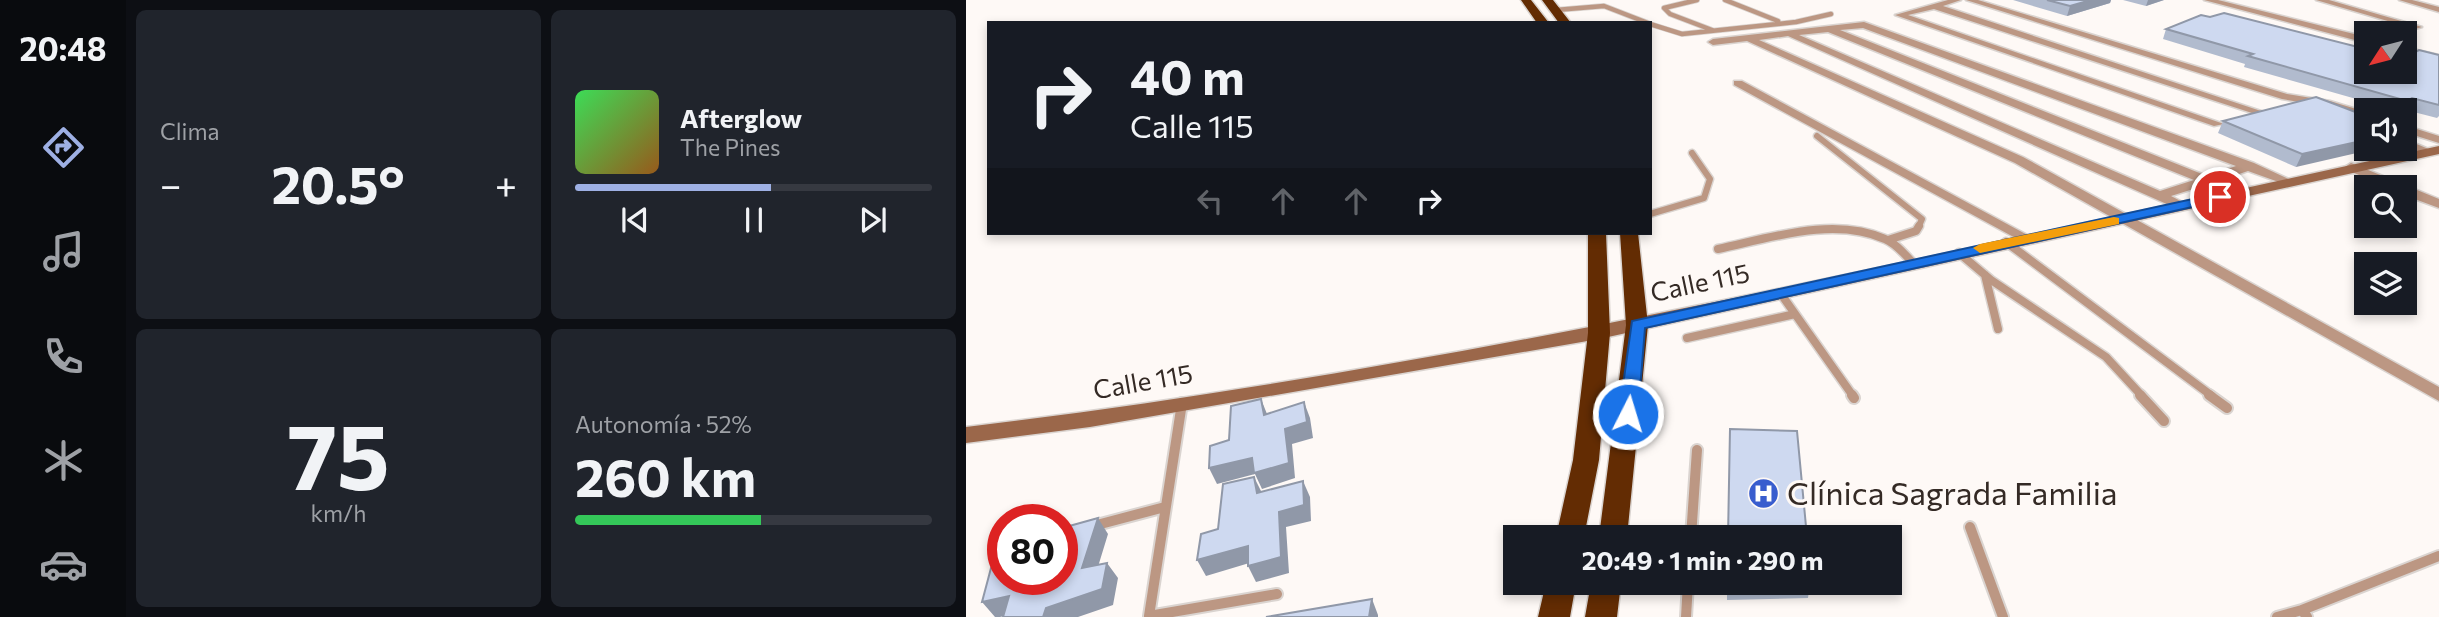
<!DOCTYPE html>
<html lang="es">
<head>
<meta charset="utf-8">
<style>
  body { margin:0; font-family:Commissioner,sans-serif; background:#20242c; color:#f1f3f6; height:100vh; display:flex; flex-direction:column; font-size:26px; white-space:nowrap }
  * { box-sizing:border-box; margin:0 }
  p { font-size:23px; color:#9ea1a6 }
  .icon { flex:none; width:38px; height:38px; fill:none; stroke:currentColor; stroke-width:2; stroke-linecap:round; stroke-linejoin:round }
  .map { position:relative; flex:1; overflow:hidden }
  .details { display:flex; flex-direction:column; gap:10px; padding:10px; background:#0d0f14; width:840px }
  .details>* { flex:none }
  .hud { position:absolute; left:21px; top:21px; width:665px; height:214px; border-radius:0px; box-shadow:0 4px 10px #0003; background:#171b24; color:#f1f3f6; overflow:hidden }
  .needle { width:46px; rotate:234deg }
  .buttons { position:absolute; left:1388px; top:21px; display:grid; gap:14px }
  .buttons a { display:grid; place-items:center; width:63px; height:63px; border-radius:0px; background:#171b24; box-shadow:0 4px 10px #0003; font-size:35px }
  .speed { position:absolute; left:21px; top:504px; display:flex; gap:14px; font-size:35px; font-weight:700; text-align:center }
  .speed>* { display:grid; place-content:center; width:91px; height:91px; border-radius:50%; background:#171b24; box-shadow:0 4px 10px #0003; line-height:1 }
  .speed .limit { border:10px solid #d22; background:#fff; color:#111 }
  .pin { position:absolute; display:grid; place-items:center; width:60px; height:60px; color:#fff; margin:-30px; border:4px solid #fff; border-radius:50%; box-shadow:0 2px 7px #0007 }
  .me { position:absolute; width:77px; margin:-38px; rotate:5deg; stroke-linejoin:round; filter:drop-shadow(0 0 5px #0008) }
  .turn { display:flex; align-items:center; gap:24px; height:147px; padding:0 28px; font-size:32px }
  .turn .icon { width:91px; height:91px; stroke-width:2.5 }
  .turn b { display:block; font-size:49px; line-height:60px }
  .lanes { display:flex; align-items:center; height:66px; padding:0 28px; background:#0003; justify-content:center; gap:35px; direction:ltr }
  .lanes .off { opacity:.35 }
  .big { font-size:52px; font-weight:700; line-height:1.1 }
  .details .card { flex:1; display:flex; flex-direction:column; justify-content:center; gap:10px; min-width:0; padding:0 24px; border-radius:10px; background:#20242c }
  .details .dial { align-items:center; gap:0 }
  .dial b { font-size:91px; line-height:1 }
  .song { display:flex; align-items:center; gap:21px }
  .cover { width:84px; height:84px; border-radius:10px; background:linear-gradient(135deg,hsl(130 70% 55%),hsl(30 70% 35%)) }
  .played { height:7px; border-radius:4px; background:linear-gradient(90deg,#9eb0e4 55%,#363941 55%) }
  .keys { display:flex; justify-content:space-around; direction:ltr }
  .heat { display:flex; justify-content:space-between; align-items:center; font-size:38px; direction:ltr }
  .charge { height:10px; border-radius:5px; background:linear-gradient(90deg,#34c759 52%,#363941 0) }
  .details .tiles { flex:1; display:grid; gap:10px; grid-template-columns:repeat(2,1fr) }
  .trip { position:absolute; left:537px; top:525px; width:399px; height:70px; border-radius:0px; background:#171b24; box-shadow:0 4px 10px #0003; font-weight:700; line-height:70px; text-align:center }
  main { display:flex; flex:1; min-height:0 }
  .dock { display:flex; flex-direction:column; width:126px; justify-content:space-around; align-items:center; background:#090b0e; color:#9ea1a6 }
  .dock .icon { width:49px; height:49px }
  .dock .current { color:#9eb0e4 }
  .dock b { font-size:32px; color:#f1f3f6 }
  .map>svg:first-child { display:block }
  .lines { fill:none; stroke-linecap:round; stroke-linejoin:round }
  .lane-far3-casing { stroke:#dad4d0; stroke-width:6 }
  .lane-far2-casing { stroke:#dad4d0; stroke-width:9 }
  .lane-far1-casing { stroke:#dad4d0; stroke-width:11 }
  .lane-casing { stroke:#dad4d0; stroke-width:14 }
  .street-casing { stroke:#dad4d0; stroke-width:3 }
  .secondary-casing { stroke:#dad4d0; stroke-width:3 }
  .highway-casing { stroke:#dad4d0; stroke-width:3 }
  .lane-far3 { stroke:#bc9783; stroke-width:4.5 }
  .lane-far2 { stroke:#bc9783; stroke-width:6 }
  .lane-far1 { stroke:#bc9783; stroke-width:8 }
  .lane { stroke:#bc9783; stroke-width:10 }
  .street { fill:#bc9783; fill-rule:evenodd }
  .secondary { fill:#9b674a; fill-rule:evenodd }
  .highway { fill:#632c03; fill-rule:evenodd }
  .wall { fill:#b1bbce }
  .shaded-wall { fill:#9098a8 }
  .building { fill:#ced9f0; stroke:#9098a8; stroke-width:2 }
  .route { fill:#1a73e8; stroke:#114b97; stroke-width:2 }
  .slow { fill:#f59e0b }
  .labels { text-anchor:middle; stroke-width:6; stroke-linejoin:round; paint-order:stroke }
  .street-label { font-size:26px; fill:#342a25; stroke:#fef9f6 }
  .near-poi-label { font-size:32px; fill:#342a25; stroke:#fef9f6; text-anchor:start }
</style>
</head>
<body>
<main>
<nav class="dock">
<b>20:48</b>
<svg class="icon current" aria-label="directions" viewBox="0 0 24 24"><path d="M12 3l9 9-9 9-9-9zM9 14v-3h6M13 9l2 2-2 2"/></svg>
<svg class="icon" aria-label="music" viewBox="0 0 24 24"><path d="M9 18V5l10-2v13"/><circle cx="6" cy="18" r="3"/><circle cx="16" cy="16" r="3"/></svg>
<svg class="icon" aria-label="phone" viewBox="0 0 24 24"><path d="M5 4h4l2 5-3 2q2 4 5 5l2-3 5 2v4C11 20 4 13 5 4z"/></svg>
<svg class="icon" aria-label="climate" viewBox="0 0 24 24"><path d="M12 3v18M4 7l16 10M4 17L20 7"/></svg>
<svg class="icon" aria-label="car" viewBox="0 0 24 24"><path d="M5 17H2v-5l4-1 3-4h7l3 4 3 1v5h-3M9 17h6M6 11h13"/><circle cx="7" cy="17" r="2"/><circle cx="17" cy="17" r="2"/></svg>
</nav>
<section class="details">
<div class="tiles">
<div class="card"><p>Clima</p>
<div class="heat"><a>−</a><b class="big">20.5°</b><a>+</a></div>
</div>
<div class="card">
<div class="song"><i class="cover"></i><div><b>Afterglow</b><p>The Pines</p></div></div>
<div class="played"></div>
<div class="keys"><svg class="icon" aria-label="previous" viewBox="0 0 24 24"><path d="M18 5L8 12l10 7zM5 5v14"/></svg><svg class="icon" aria-label="pause" viewBox="0 0 24 24"><path d="M8 5v14M16 5v14"/></svg><svg class="icon" aria-label="next" viewBox="0 0 24 24"><path d="M6 5l10 7-10 7zM19 5v14"/></svg></div>
</div>
<div class="card dial"><b>75</b><p>km/h</p></div>
<div class="card"><p>Autonomía · 52%</p><b class="big">260 km</b><div class="charge"></div></div>
</div>
</section>
<div class="map">
<svg width="1473" height="617" viewBox="0 0 1473 617">
  <rect width="100%" height="100%" fill="#fef9f6"/>
  <g class="lines">
    <defs>
      <path id="lane-far3" d="M731 0 698 8 704 14 746 30
        M759 0 812 21
        M590 10 638 6 682 23
        M684 24 716 34 830 22 865 14"/>
      <path id="lane-far2" d="M851 136 956 219 952 228
        M1438 142 1462 152
        M684 214 738 198 744 179 726 153"/>
      <path id="lane-far1" d="M922 240 950 231 953 226
        M1040 242 1246 396
        M752 249C804 238 868 216 919 239 931 244 939 255 948 264
        M993 253 1025 280 1140 357 1176 396
        M1019 275 1032 329
        M815 294 887 396
        M721 338 829 314"/>
      <path id="lane" d="M886 395 888 398
        M1174 395 1198 421
        M1243 395 1261 408
        M216 403 183 616 311 594
        M127 526 199 507
        M1004 527 1037 617
        M725 537 731 450
        M720 617 722 583
        M1311 617 1336 610
        M1341 617 1336 610 1473 556"/>
      <path id="street" d="M982 0H995L977 6 1298 112 1289 114 968 9 942 15 1258 124 1248 126 929 15Z
        M1000 0H1012L1321 94 1364 101 1400 112V118L1362 107 1316 99Z
        M1238 0H1252L1400 37V43Z
        M1350 0H1363L1456 27 1449 29Z
        M1433 0H1446L1473 7V12Z
        M898 22 1288 163 1327 181 1321 185 1282 171 1252 181 1277 190V196H1267L1240 185 1205 196 1224 206 1217 210 1212 209 822 36 793 40 1057 157 1473 387V401L1049 163 781 41 747 45 742 42 747 39ZM897 28 1270 166 1241 176 874 30ZM862 32 1228 180 1194 191 833 35Z
        M1438 47 1473 55V61L1438 53Z
        M768 81H776L1067 238 1065 241H1055L768 85Z
        M1438 125 1473 136V143L1438 132Z
        M1385 163 1473 199V208L1438 195V187H1422L1381 170 1379 167Z"/>
      <path id="secondary" d="M1473 146V154L633 339 124 427 0 443V427C497 368 985 251 1473 146Z"/>
      <path id="highway" d="M555 0H565L583 23H571Z
        M576 0H587L605 23H593Z
        M622 233H640L644 333 633 460 618 537H590L607 460 622 333Z
        M654 233H672L682 325 661 537H633L660 325Z
        M580 583H610L604 617H572Z
        M625 583H655L651 617H619Z"/>
    </defs>
    <use href="#lane-far3" class="lane-far3-casing"/>
    <use href="#lane-far2" class="lane-far2-casing"/>
    <use href="#lane-far1" class="lane-far1-casing"/>
    <use href="#lane" class="lane-casing"/>
    <use href="#street" class="street-casing"/>
    <use href="#secondary" class="secondary-casing"/>
    <use href="#highway" class="highway-casing"/>
    <use href="#lane-far3" class="lane-far3"/>
    <use href="#lane-far2" class="lane-far2"/>
    <use href="#lane-far1" class="lane-far1"/>
    <use href="#lane" class="lane"/>
    <use href="#street" class="street"/>
    <use href="#secondary" class="secondary"/>
    <use href="#highway" class="highway"/>
  </g>
  <path class="wall" d="M1047 0H1145L1144 3 1101 16Z
    M1157 0H1198L1180 6Z
    M1200 29 1400 72 1473 55V116L1471 118 1440 110H1429L1278 67 1279 64 1197 39Z
    M1400 116 1330 167 1252 133 1257 121Z
    M761 583H844L842 598 761 600Z"/>
  <path class="shaded-wall" d="M1125 0H1145L1144 3 1101 16 1104 6Z
    M1182 0H1198L1180 6Z
    M1446 98 1440 110H1436L1441 101Z
    M1400 140V149H1408L1330 167 1336 154Z
    M295 399 301 414 298 415Z
    M338 402 344 418 347 438 326 444 329 478 296 489 289 474 251 484 243 468 286 458 319 429Z
    M288 477 296 493H291Z
    M337 481 344 497 345 521 320 527 323 573 290 582 282 566 313 512Z
    M132 518 142 534 127 583 116 568Z
    M282 546 290 561 240 576 231 560Z
    M141 563 152 578 147 605 112 617H77L80 608Z
    M43 596 57 612 34 617H29L16 602Z
    M406 599 412 615V617H403Z"/>
  <path class="building" d="M1081 0H1125L1104 6Z
    M1258 13 1400 49V72H1438V58L1453 50 1473 55V105L1446 98 1441 101 1282 56 1287 54 1200 29 1235 15 1244 17Z
    M1350 97 1400 116V140L1336 154 1257 121Z
    M295 399 298 415 338 402 341 422 319 429 323 463 288 473 286 458 243 468 244 446 263 440 265 406Z
    M764 429 831 431 841 537H762Z
    M288 477 291 493 337 481 338 505 313 512 315 557 282 566V546L231 560 235 534 252 529 257 484Z
    M132 518 116 568 141 563 136 589 80 608 77 617H37L43 596 16 602 25 568 37 565V579H96V528Z
    M406 599 403 617H300Z"/>
  <path class="route" d="M1254 193 1260 197 1258 200 679 328 672 414 662 420 653 414 666 321Z"/>
  <path class="slow" d="M1148 217 1153 218V224L1014 253 1007 248 1014 244Z"/>
  <defs>
    <symbol id="hospital-disc" viewBox="-11 -11 22 22"><circle r="9.5" fill="#395dce" stroke="#fef9f6"/><path d="M-5-5h3v3.5h4V-5h3V5h-3V1.5h-4V5h-3Z" fill="#fff"/></symbol>
  </defs>
  <g fill-rule="evenodd">
    <use href="#hospital-disc" x="780" y="476" width="35" height="35"/>
  </g>
  <g class="labels">
    <g class="street-label">
      <text transform="translate(734 283) rotate(-12)" y="9">Calle 115</text>
      <text transform="translate(177 382) rotate(-10)" y="9">Calle 115</text>
    </g>
    <g class="near-poi-label">
      <text x="821" y="505">Clínica Sagrada Familia</text>
    </g>
  </g>
</svg>
<div class="buttons">
<a><svg class="needle" viewBox="-14 -14 28 28"><path d="M0-13l5 13h-10z" fill="#e53935"/><path d="M0 13l5-13h-10z" fill="#9ea1a6"/></svg></a>
<a><svg class="icon" aria-label="sound" viewBox="0 0 24 24"><path d="M4 9h4l5-4v14l-5-4H4zM17 9q2 3 0 6"/></svg></a>
<a><svg class="icon" aria-label="search" viewBox="0 0 24 24"><circle cx="10" cy="10" r="6"/><path d="M15 15l6 6"/></svg></a>
<a><svg class="icon" aria-label="layers" viewBox="0 0 24 24"><path d="M12 4l9 5-9 5-9-5zM3 14l9 5 9-5"/></svg></a>
</div>
<div class="speed"><div class="limit">80</div></div>
<div class="pin" style="left:1254px;top:197px;background:#d93025"><svg class="icon" aria-label="arrive" viewBox="0 0 24 24"><path d="M6 21V4h12l-3 4 3 4H6"/></svg></div>
<svg class="me" style="left:662px;top:414px" viewBox="-20 -20 40 40"><circle r="17" fill="#1a73e8" stroke="#fff" stroke-width="3"/><path d="M0-11L8 9 0 5-8 9z" fill="#fff"/></svg>
<div class="trip">20:49 · 1 min · 290 m</div>
<div class="hud">
<div class="turn"><svg class="icon" aria-label="right" viewBox="0 0 24 24"><path d="M7 20v-9h11M14 6l5 5-5 5"/></svg><div><b>40 m</b>Calle 115</div></div>
<div class="lanes"><svg class="icon off" aria-label="left" viewBox="0 0 24 24"><path d="M17 20v-9H6M10 6l-5 5 5 5"/></svg><svg class="icon off" aria-label="ahead" viewBox="0 0 24 24"><path d="M12 20V5M6 11l6-6 6 6"/></svg><svg class="icon off" aria-label="ahead" viewBox="0 0 24 24"><path d="M12 20V5M6 11l6-6 6 6"/></svg><svg class="icon" aria-label="right" viewBox="0 0 24 24"><path d="M7 20v-9h11M14 6l5 5-5 5"/></svg></div>
</div>
</div>
</main>
</body>
</html>
